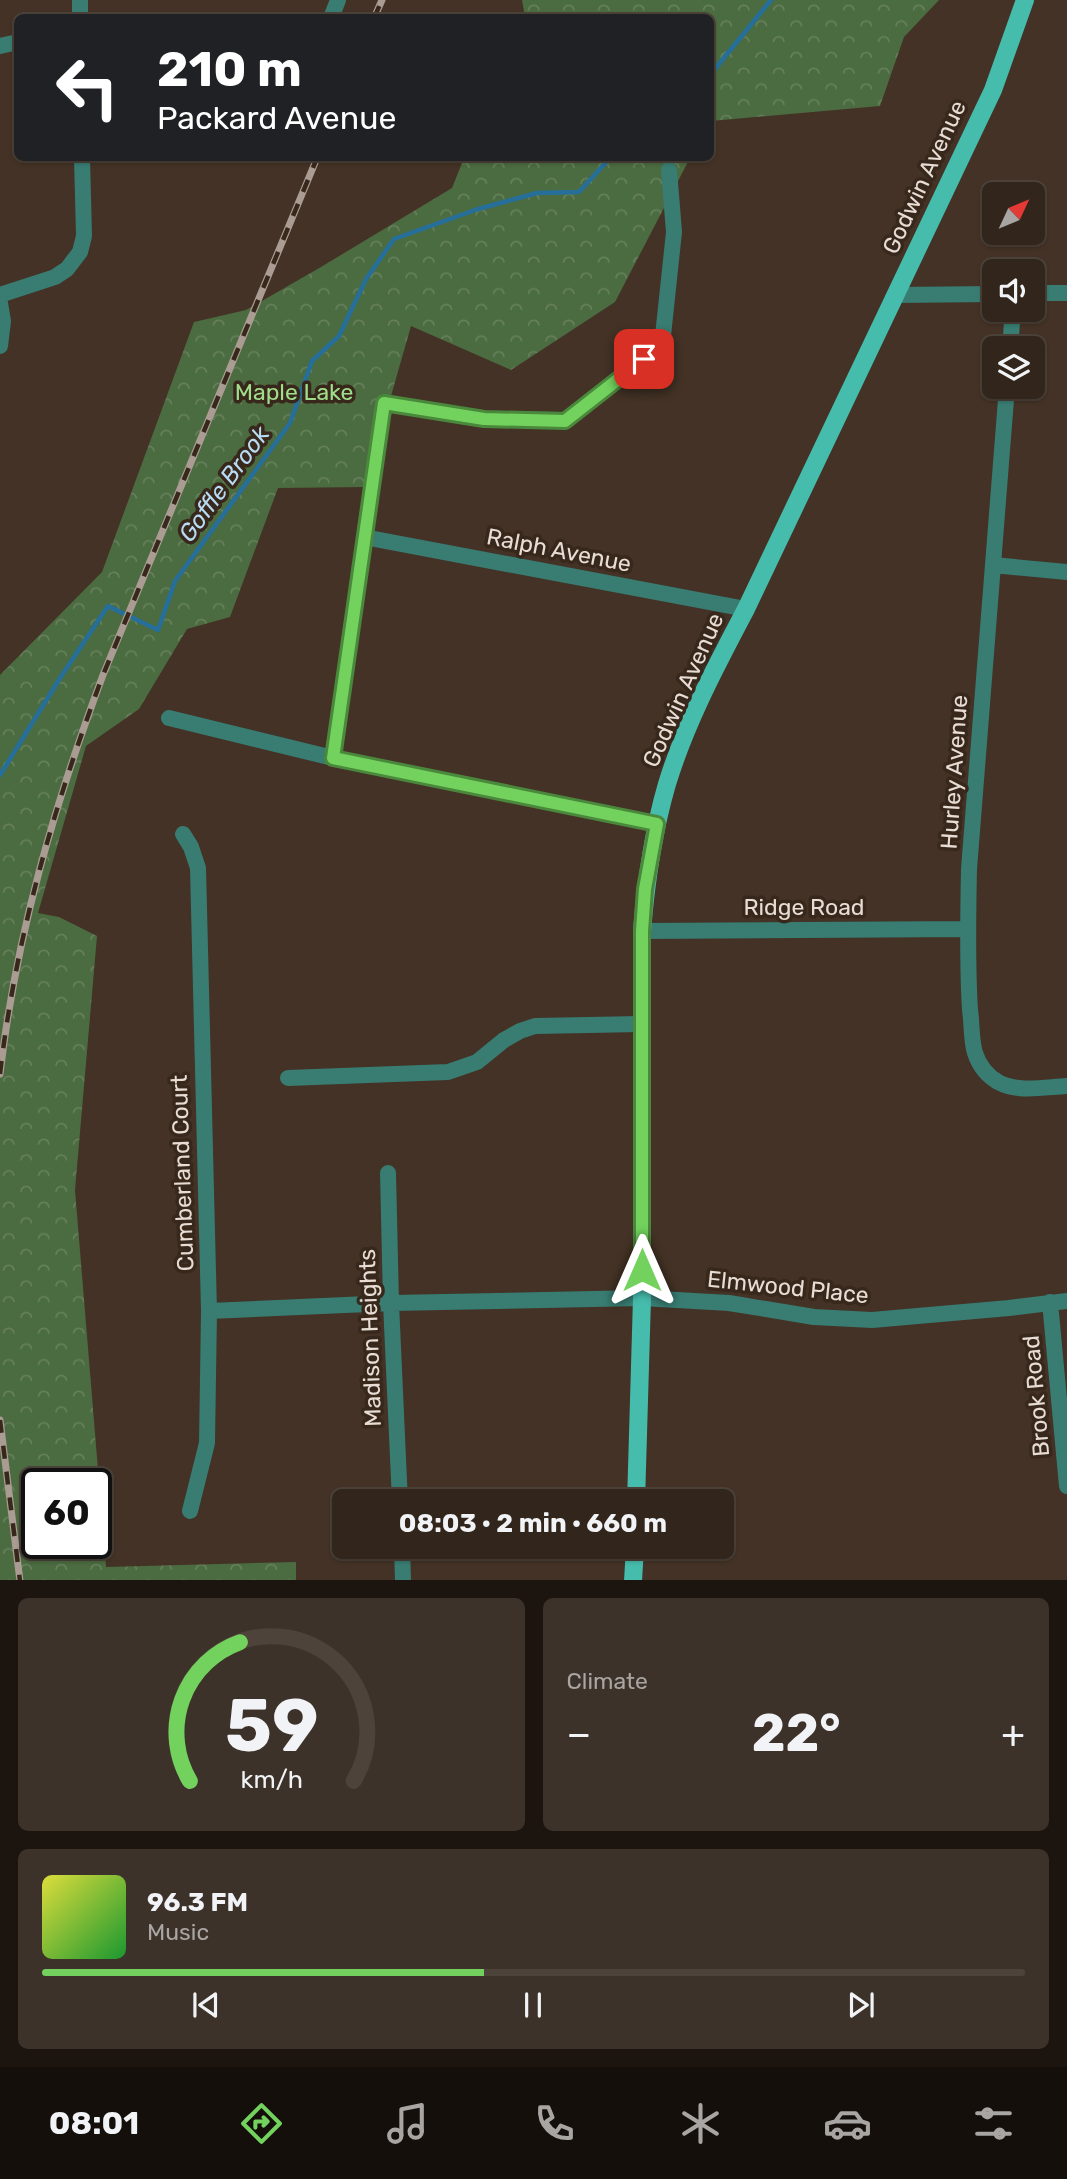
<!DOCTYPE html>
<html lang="en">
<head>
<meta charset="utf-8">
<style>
  body { margin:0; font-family:Rubik,sans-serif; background:#3d3229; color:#f1f3f6; height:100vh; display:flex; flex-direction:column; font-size:26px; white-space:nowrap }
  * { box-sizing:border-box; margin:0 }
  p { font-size:23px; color:#a8a5a3 }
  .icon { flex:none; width:38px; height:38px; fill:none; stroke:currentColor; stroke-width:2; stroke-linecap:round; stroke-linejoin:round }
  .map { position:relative; height:1580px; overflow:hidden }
  .side { display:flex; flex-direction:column; gap:18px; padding:18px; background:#1c150f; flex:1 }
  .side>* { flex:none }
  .top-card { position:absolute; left:14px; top:14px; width:700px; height:147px; border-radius:10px; box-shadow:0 2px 5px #0004,0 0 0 2px #4d433b; background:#202124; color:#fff; overflow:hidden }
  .needle { width:46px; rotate:46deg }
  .tools { position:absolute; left:982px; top:182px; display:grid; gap:14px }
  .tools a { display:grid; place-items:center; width:63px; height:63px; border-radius:10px; background:#32261c; box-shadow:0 2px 5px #0004,0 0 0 2px #4d433b; font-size:35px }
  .speed { position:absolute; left:21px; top:1468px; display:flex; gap:14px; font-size:35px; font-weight:700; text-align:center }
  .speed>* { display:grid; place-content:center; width:91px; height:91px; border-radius:50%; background:#32261c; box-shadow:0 2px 5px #0004,0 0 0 2px #4d433b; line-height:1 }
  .speed .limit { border:4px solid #111; border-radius:10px; background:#fff; color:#111 }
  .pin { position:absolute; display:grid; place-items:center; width:60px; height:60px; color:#fff; margin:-30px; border-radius:14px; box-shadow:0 4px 10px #0006 }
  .me { position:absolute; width:77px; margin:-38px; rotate:0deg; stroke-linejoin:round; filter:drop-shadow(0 0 5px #0008) }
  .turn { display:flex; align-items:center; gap:24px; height:147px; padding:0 28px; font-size:32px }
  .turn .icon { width:91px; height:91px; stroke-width:2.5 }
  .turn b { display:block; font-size:49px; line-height:60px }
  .big { font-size:52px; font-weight:700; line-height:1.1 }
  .side .widget { flex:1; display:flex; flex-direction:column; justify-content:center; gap:10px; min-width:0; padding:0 24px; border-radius:10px; background:#3d3229 }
  .side .dial { align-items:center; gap:0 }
  .dial svg { height:182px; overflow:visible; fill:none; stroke:#4d433b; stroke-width:7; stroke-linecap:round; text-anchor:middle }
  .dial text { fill:#f1f3f6; stroke:none }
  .song { display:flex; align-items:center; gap:21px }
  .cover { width:84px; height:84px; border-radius:10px; background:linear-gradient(135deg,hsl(60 70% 55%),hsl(130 70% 35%)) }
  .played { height:7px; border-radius:4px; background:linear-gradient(90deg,#72d25d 45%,#4d433b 45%) }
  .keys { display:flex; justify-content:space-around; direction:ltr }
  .heat { display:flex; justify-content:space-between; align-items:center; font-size:38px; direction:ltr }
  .side .tiles { flex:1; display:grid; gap:18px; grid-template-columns:1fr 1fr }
  .widget:last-child { grid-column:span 2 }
  .trip { position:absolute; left:332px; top:1489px; width:402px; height:70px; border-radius:10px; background:#32261c; box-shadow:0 2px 5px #0004,0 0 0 2px #4d433b; font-weight:700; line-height:70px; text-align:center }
  .menu { display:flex; height:112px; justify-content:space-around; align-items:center; background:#140f0b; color:#a8a5a3 }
  .menu .icon { width:49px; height:49px }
  .menu .current { color:#72d25d }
  .menu b { font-size:32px; color:#f1f3f6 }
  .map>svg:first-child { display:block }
  .forest { fill:url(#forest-crowns); fill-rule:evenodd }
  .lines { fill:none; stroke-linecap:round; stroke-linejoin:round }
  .stream { stroke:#266f9a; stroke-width:4.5 }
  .minor { stroke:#387c72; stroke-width:16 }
  .major { stroke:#46bcac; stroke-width:18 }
  .rail-casing { stroke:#aa9c93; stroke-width:7 }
  .rail { stroke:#38281b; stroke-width:4.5; stroke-dasharray:13; stroke-linecap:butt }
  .route-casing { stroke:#4a883c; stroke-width:18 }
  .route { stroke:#72d25d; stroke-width:12 }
  .labels { text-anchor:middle; stroke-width:7; stroke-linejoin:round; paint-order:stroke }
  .street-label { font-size:23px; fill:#e8ddd5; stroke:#38281b }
  .park-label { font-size:23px; fill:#a0de8c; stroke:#38281b }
  .water-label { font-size:24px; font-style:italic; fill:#b8dbf4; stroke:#38281b }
</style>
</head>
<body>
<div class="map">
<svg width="1067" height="1581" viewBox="0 0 1067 1581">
  <defs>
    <pattern id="forest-crowns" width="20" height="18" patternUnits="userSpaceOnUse" patternTransform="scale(1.75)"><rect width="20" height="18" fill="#4b6b40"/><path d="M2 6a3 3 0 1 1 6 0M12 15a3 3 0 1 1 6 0" fill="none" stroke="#65805b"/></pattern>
  </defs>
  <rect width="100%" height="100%" fill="#433225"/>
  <path class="forest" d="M522 0H939L904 37 880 106 711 121 710 18 522 17 524 11Z
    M464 158H690L615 302 511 370 411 326 365 487 278 488 230 617 187 629 139 709 86 746 38 913 59 917 97 936 75 1190 106 1567 296 1562V1580L0 1581V675L102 572 194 322 246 310 321 267 452 188ZM37 1484H96V1544H37Z"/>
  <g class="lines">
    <path class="stream" d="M710 75 771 0
      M0 775 60 678 108 606 158 630 175 581 290 423 312 361 339 336 366 279 394 239 478 209 537 193 579 192 610 158"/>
    <path class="minor" d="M80 0V18
      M331 18 338 0
      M0 46 18 42
      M1032 293H1067
      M0 295 55 277 67 269 80 252 84 236 82 158
      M895 295 994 294
      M0 303 3 321 0 346
      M1010 348 1013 310
      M1007 387 969 869C968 916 967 963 970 1010 972 1023 971 1040 975 1053 979 1065 986 1075 998 1082 1018 1093 1045 1087 1067 1086
      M364 537 746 609
      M993 565 1067 572
      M169 718 333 758 657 824
      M333 758 384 403 484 419 565 420 662 345 674 232 669 170
      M183 834 191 847 198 868 209 1311 207 1443 190 1511
      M642 931 967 929
      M288 1078 448 1072 477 1062 504 1040 520 1031 535 1026 641 1024
      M388 1173 391 1303 400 1502
      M1050 1302 1067 1486
      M209 1311 391 1303 642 1298 729 1303 814 1317 872 1320 1009 1308 1067 1301
      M402 1547 403 1581"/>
    <path class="major" d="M636 1502 642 1298V931C646 881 653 832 667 784 686 722 716 666 746 609L993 90 1025 0
      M633 1581 635 1547"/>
    <defs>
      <path id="rail" d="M374 18 382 0
        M0 1074C16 935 54 806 103 675L317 158
        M0 1420 20 1581"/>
    </defs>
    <use href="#rail" class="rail-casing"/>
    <use href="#rail" class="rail"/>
  </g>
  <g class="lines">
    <defs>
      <path id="route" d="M642 1270V931L645 889 657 824 333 758 384 403 484 419 565 421 644 359"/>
    </defs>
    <use href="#route" class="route-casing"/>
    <use href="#route" class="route"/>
  </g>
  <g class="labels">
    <g class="street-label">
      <text transform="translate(924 177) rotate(-65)" y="8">Godwin Avenue</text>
      <text transform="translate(559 550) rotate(11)" y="8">Ralph Avenue</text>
      <text transform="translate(683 690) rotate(-66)" y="8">Godwin Avenue</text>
      <text transform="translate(954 772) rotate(-86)" y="8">Hurley Avenue</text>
      <text x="804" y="915">Ridge Road</text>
      <text transform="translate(182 1173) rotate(-92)" y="8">Cumberland Court</text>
      <text transform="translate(788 1287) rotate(6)" y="8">Elmwood Place</text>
      <text transform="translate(370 1338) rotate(-92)" y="8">Madison Heights</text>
      <text transform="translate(1036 1396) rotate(-95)" y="8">Brook Road</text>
    </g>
    <g class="park-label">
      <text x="294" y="400">Maple Lake</text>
    </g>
    <g class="water-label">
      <text transform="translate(224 484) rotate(-54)" y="8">Goffle Brook</text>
    </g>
  </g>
</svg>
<div class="tools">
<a><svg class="needle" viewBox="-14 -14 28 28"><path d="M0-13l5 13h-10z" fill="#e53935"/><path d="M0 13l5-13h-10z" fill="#a8a5a3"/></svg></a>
<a><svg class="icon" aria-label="sound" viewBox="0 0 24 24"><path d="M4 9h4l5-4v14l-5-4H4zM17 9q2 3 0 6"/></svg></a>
<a><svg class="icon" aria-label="layers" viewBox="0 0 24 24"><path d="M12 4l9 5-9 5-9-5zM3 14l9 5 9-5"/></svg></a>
</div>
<div class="speed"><div class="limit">60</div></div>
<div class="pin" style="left:644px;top:359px;background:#d93025"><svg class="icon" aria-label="arrive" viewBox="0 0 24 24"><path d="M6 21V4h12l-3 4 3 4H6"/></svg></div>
<svg class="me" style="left:642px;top:1270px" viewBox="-20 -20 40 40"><path d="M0-17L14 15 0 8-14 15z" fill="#72d25d" stroke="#fff" stroke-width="4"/></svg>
<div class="trip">08:03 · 2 min · 660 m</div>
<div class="top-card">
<div class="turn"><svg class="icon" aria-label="left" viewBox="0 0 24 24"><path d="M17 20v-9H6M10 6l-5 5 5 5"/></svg><div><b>210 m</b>Packard Avenue</div></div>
</div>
</div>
<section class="side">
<div class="tiles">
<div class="widget dial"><svg viewBox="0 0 100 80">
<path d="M14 69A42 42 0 1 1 86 69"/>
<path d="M14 69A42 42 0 0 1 36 8" stroke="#72d25d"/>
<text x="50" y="56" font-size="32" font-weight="700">59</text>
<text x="50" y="72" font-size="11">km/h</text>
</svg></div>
<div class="widget"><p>Climate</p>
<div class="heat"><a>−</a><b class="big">22°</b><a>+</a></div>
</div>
<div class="widget">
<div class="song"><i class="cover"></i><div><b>96.3 FM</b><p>Music</p></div></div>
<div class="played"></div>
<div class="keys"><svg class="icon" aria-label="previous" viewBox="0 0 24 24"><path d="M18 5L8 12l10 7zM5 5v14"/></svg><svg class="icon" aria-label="pause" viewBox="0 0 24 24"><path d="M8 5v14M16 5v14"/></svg><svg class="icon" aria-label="next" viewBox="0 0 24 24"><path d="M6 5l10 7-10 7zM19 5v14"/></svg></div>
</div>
</div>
</section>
<nav class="menu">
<b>08:01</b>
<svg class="icon current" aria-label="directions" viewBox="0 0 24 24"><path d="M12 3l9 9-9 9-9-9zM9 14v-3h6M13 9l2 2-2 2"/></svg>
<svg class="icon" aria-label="music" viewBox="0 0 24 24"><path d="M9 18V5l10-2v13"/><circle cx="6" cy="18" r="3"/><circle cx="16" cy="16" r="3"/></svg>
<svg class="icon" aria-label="phone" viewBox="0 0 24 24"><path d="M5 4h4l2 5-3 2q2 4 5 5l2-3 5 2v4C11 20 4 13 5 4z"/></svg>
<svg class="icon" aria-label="climate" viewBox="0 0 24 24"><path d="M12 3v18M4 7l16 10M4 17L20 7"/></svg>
<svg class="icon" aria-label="car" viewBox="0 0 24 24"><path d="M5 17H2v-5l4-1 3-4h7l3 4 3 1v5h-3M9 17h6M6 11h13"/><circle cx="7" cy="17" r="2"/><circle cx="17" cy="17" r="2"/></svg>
<svg class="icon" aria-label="filters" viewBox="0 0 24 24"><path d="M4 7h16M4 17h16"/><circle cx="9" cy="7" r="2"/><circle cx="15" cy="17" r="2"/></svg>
</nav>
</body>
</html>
